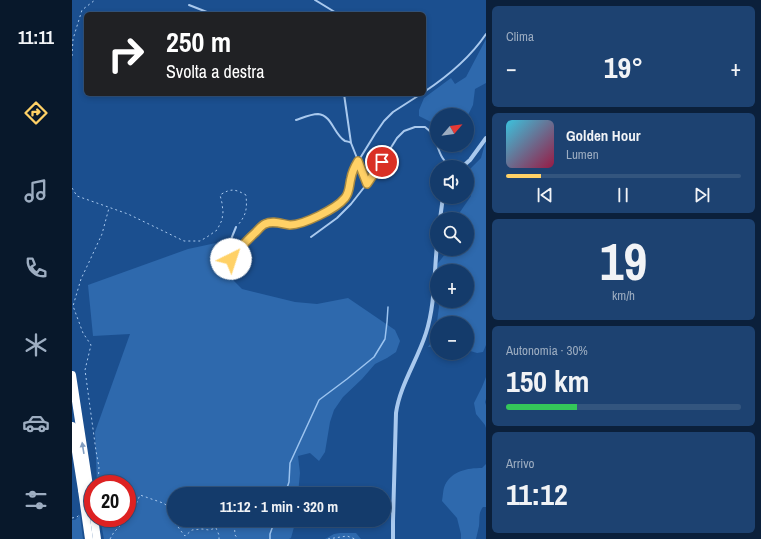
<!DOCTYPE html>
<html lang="it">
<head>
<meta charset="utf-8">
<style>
  body { margin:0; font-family:"Archivo Narrow",sans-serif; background:#1d4271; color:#f1f3f6; height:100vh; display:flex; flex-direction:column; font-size:15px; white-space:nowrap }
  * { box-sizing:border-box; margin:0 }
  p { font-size:13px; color:#9dadc1 }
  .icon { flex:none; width:22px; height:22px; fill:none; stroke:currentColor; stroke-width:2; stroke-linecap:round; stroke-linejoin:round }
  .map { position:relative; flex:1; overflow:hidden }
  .sheet { display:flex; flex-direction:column; gap:6px; padding:6px; background:#0b203b; width:275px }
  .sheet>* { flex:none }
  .hud { position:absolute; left:12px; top:12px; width:342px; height:84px; border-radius:6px; box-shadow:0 2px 6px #0003,0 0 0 1px #33557e; background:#202124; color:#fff; overflow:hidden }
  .needle { width:26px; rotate:61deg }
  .fabs { position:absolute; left:358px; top:108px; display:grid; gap:8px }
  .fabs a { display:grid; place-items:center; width:44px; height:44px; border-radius:50%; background:#143b6b; box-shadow:0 2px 6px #0003,0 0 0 1px #33557e; font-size:20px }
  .speed { position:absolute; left:12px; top:475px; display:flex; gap:8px; font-size:20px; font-weight:700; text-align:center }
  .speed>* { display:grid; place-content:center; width:52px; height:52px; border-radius:50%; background:#143b6b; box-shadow:0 2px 6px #0003,0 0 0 1px #33557e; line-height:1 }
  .speed .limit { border:6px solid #d22; background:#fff; color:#111 }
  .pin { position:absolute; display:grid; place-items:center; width:34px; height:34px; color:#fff; margin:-17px; border:2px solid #fff; border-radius:50%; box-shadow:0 1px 4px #0007 }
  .me { position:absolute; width:44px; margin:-22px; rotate:41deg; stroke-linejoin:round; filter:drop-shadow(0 0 3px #0008) }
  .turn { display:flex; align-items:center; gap:14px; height:84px; padding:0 16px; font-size:18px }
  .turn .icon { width:52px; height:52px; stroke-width:2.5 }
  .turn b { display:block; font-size:28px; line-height:34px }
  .big { font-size:30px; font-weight:700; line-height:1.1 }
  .sheet .tile { flex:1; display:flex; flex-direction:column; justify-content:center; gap:6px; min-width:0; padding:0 14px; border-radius:6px; background:#1d4271 }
  .sheet .dial { align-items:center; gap:0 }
  .dial b { font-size:52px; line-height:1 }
  .song { display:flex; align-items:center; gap:12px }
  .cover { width:48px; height:48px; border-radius:6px; background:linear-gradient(135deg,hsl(190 70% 55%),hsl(340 70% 35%)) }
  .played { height:4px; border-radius:2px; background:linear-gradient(90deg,#ffd166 15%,#33557e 15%) }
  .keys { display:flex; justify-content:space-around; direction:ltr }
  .heat { display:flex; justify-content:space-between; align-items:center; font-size:22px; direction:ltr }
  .charge { height:6px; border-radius:3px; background:linear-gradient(90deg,#34c759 30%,#33557e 0) }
  .trip { position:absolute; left:95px; top:487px; width:224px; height:40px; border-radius:20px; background:#143b6b; box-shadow:0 2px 6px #0003,0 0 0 1px #33557e; font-weight:700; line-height:40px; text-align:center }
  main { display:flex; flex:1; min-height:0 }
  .tab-bar { display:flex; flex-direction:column; width:72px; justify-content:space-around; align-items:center; background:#08182b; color:#9dadc1 }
  .tab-bar .icon { width:28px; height:28px }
  .tab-bar .on { color:#ffd166 }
  .tab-bar b { font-size:18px; color:#f1f3f6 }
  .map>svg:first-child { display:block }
  .green { fill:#2e69ad }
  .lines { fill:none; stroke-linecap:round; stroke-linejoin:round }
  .stream { stroke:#9cc4f0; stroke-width:1.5 }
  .path { stroke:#a9c9ee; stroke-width:1; stroke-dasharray:2 3; stroke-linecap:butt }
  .service { stroke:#a9c9ee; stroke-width:2 }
  .minor { stroke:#a9c9ee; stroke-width:4 }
  .motorway { stroke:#fff; stroke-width:8 }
  .motorway-bridge { stroke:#fff; stroke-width:8 }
  .shaded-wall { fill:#305480 }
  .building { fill:#4478b7; stroke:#305480 }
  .oneway { fill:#829ec1 }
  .route-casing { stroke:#a68842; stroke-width:10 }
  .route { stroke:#ffd166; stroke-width:7 }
</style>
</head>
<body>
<main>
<nav class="tab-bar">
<b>11:11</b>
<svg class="icon on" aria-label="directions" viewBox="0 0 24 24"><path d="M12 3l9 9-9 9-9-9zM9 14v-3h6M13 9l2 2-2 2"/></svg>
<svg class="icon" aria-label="music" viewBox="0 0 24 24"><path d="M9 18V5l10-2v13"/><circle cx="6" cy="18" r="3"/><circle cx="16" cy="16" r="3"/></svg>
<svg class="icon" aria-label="phone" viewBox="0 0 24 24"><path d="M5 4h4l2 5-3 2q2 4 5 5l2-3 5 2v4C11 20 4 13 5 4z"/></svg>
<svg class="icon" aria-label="climate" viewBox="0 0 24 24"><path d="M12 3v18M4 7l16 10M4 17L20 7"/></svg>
<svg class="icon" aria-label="car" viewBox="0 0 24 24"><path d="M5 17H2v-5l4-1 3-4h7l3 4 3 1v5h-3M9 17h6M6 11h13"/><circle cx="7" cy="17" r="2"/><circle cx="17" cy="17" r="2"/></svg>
<svg class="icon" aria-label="filters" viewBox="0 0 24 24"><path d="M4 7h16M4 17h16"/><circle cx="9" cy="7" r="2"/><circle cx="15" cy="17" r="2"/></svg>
</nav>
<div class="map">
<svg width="414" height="539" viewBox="0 0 414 539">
  <rect width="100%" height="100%" fill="#1b4f8f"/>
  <path class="green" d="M414 39V83L403 89 401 105 395 117V115H365V129L361 123 347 116V110L352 98 379 78 383 84 394 77Z
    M414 140V345L411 352 405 353 395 350V323H365V347H356L363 337 367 307 366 301H395V271H365V287L363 267 377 249H395V219H389L388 212 399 196 395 181V172L409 158Z
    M144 243 148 264 161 273 162 281 170 289 223 302 245 304 276 298 323 330 328 341 324 352 315 358 303 364 290 379 271 397 262 410 258 422 253 452 247 461 238 453 226 456 228 473 226 494H102V520H224L219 538 217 539H32L28 518H55V484H25L23 432 58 334 21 336 16 285 116 249Z
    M414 377V399L413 402 414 405V428L413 425 404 414 402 403 410 387Z
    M414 464V507H411C406 513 408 519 407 526 406 530 405 535 404 539H389V534L385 518 370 501C371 496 371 489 373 485 380 471 395 468 410 468Z
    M8 515 11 539H0V520H3Z
    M268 533H284L289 539H253L262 534Z"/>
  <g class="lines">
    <path class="stream" d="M213 494 217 482 218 463 247 400 275 379 302 357 313 339 315 322 316 307
      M198 539V534L203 520"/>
    <path class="path" d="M0 56 1 39 10 10 23 0
      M0 188 5 196 56 214 112 241H128L135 237 145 230 150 220 151 212 150 203 148 195C159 188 163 189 174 195 175 208 175 214 166 225
      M26 484 27 467 24 451 13 370 19 345 11 333 1 306 9 279 18 260 30 234 37 208
      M0 518 5 517 7 515
      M162 520 163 535 166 539
      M144 527 145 525C150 525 154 524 157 520
      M38 539 42 532 54 520 62 509 68 495 91 503 99 508 97 515C103 522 107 529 113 536L120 530 130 529 137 530 144 528 147 535V539
      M256 539 275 536 283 539"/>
    <path class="service" d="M243 0 266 14
      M117 5 140 14
      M352 92C376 76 398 58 414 34
      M272 94 279 143 295 183
      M224 120C230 118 239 114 246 114 260 115 262 135 273 141 274 141 278 142 279 143
      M365 145C368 154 371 162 380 167
      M164 227 153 254 154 258 155 259 160 258 169 246 193 224 202 222 218 225 229 223 244 217 270 201 276 192 279 176 282 168 303 134 312 121 321 112 349 94
      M239 237 265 218 279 204 301 176 325 138 332 131 343 127H353L360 133 365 145"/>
    <path class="minor" d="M390 167 398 160 414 138
      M368 219 371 197
      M321 539V521L324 413C328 385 345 361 354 333 363 305 362 274 365 245"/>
    <path class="motorway" d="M0 375 17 486
      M0 426 10 490
      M22 518 25 539"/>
    <path class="motorway-bridge" d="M17 486 21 515
      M10 490 17 539"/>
  </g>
  <path class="shaded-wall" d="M391 148 392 149 389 153 388 152Z"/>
  <path class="building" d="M389 146 391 148 388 152 386 151Z"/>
  <defs><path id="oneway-solid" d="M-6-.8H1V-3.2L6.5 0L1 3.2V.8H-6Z"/></defs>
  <use class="oneway" href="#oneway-solid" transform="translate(11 448) rotate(-99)"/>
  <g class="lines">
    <defs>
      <path id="route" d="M159 259C167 249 175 240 184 232 187 229 190 225 193 224 201 220 210 224 218 225 231 225 264 209 273 198 278 192 277 185 279 178 280 172 283 166 286 161L295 184 310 162"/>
    </defs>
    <use href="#route" class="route-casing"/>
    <use href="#route" class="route"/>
  </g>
</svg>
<div class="fabs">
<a><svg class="needle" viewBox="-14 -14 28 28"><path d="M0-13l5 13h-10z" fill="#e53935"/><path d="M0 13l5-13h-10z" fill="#9dadc1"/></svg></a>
<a><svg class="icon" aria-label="sound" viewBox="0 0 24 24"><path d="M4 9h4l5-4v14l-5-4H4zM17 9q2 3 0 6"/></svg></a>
<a><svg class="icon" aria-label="search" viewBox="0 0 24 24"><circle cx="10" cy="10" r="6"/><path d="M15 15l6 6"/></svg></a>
<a>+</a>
<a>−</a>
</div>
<div class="speed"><div class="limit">20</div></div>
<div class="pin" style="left:310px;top:162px;background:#d93025"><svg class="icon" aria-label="arrive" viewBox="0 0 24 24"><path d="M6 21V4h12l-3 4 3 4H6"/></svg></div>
<svg class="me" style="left:159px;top:259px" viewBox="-20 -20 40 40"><circle r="19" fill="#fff"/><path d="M0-13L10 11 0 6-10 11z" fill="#ffd166"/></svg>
<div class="trip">11:12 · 1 min · 320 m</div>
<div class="hud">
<div class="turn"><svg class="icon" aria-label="right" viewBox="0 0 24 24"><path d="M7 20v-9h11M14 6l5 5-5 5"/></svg><div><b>250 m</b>Svolta a destra</div></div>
</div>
</div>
<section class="sheet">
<div class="tile"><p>Clima</p>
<div class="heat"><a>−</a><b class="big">19°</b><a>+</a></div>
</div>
<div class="tile">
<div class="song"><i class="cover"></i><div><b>Golden Hour</b><p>Lumen</p></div></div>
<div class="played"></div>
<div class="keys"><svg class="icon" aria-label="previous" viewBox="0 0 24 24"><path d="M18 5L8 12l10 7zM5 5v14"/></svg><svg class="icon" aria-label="pause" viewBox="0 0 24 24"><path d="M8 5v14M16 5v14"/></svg><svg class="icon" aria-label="next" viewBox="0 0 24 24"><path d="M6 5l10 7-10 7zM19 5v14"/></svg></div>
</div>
<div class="tile dial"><b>19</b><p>km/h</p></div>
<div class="tile"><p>Autonomia · 30%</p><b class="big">150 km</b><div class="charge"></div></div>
<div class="tile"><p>Arrivo</p><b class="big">11:12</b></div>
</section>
</main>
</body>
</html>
